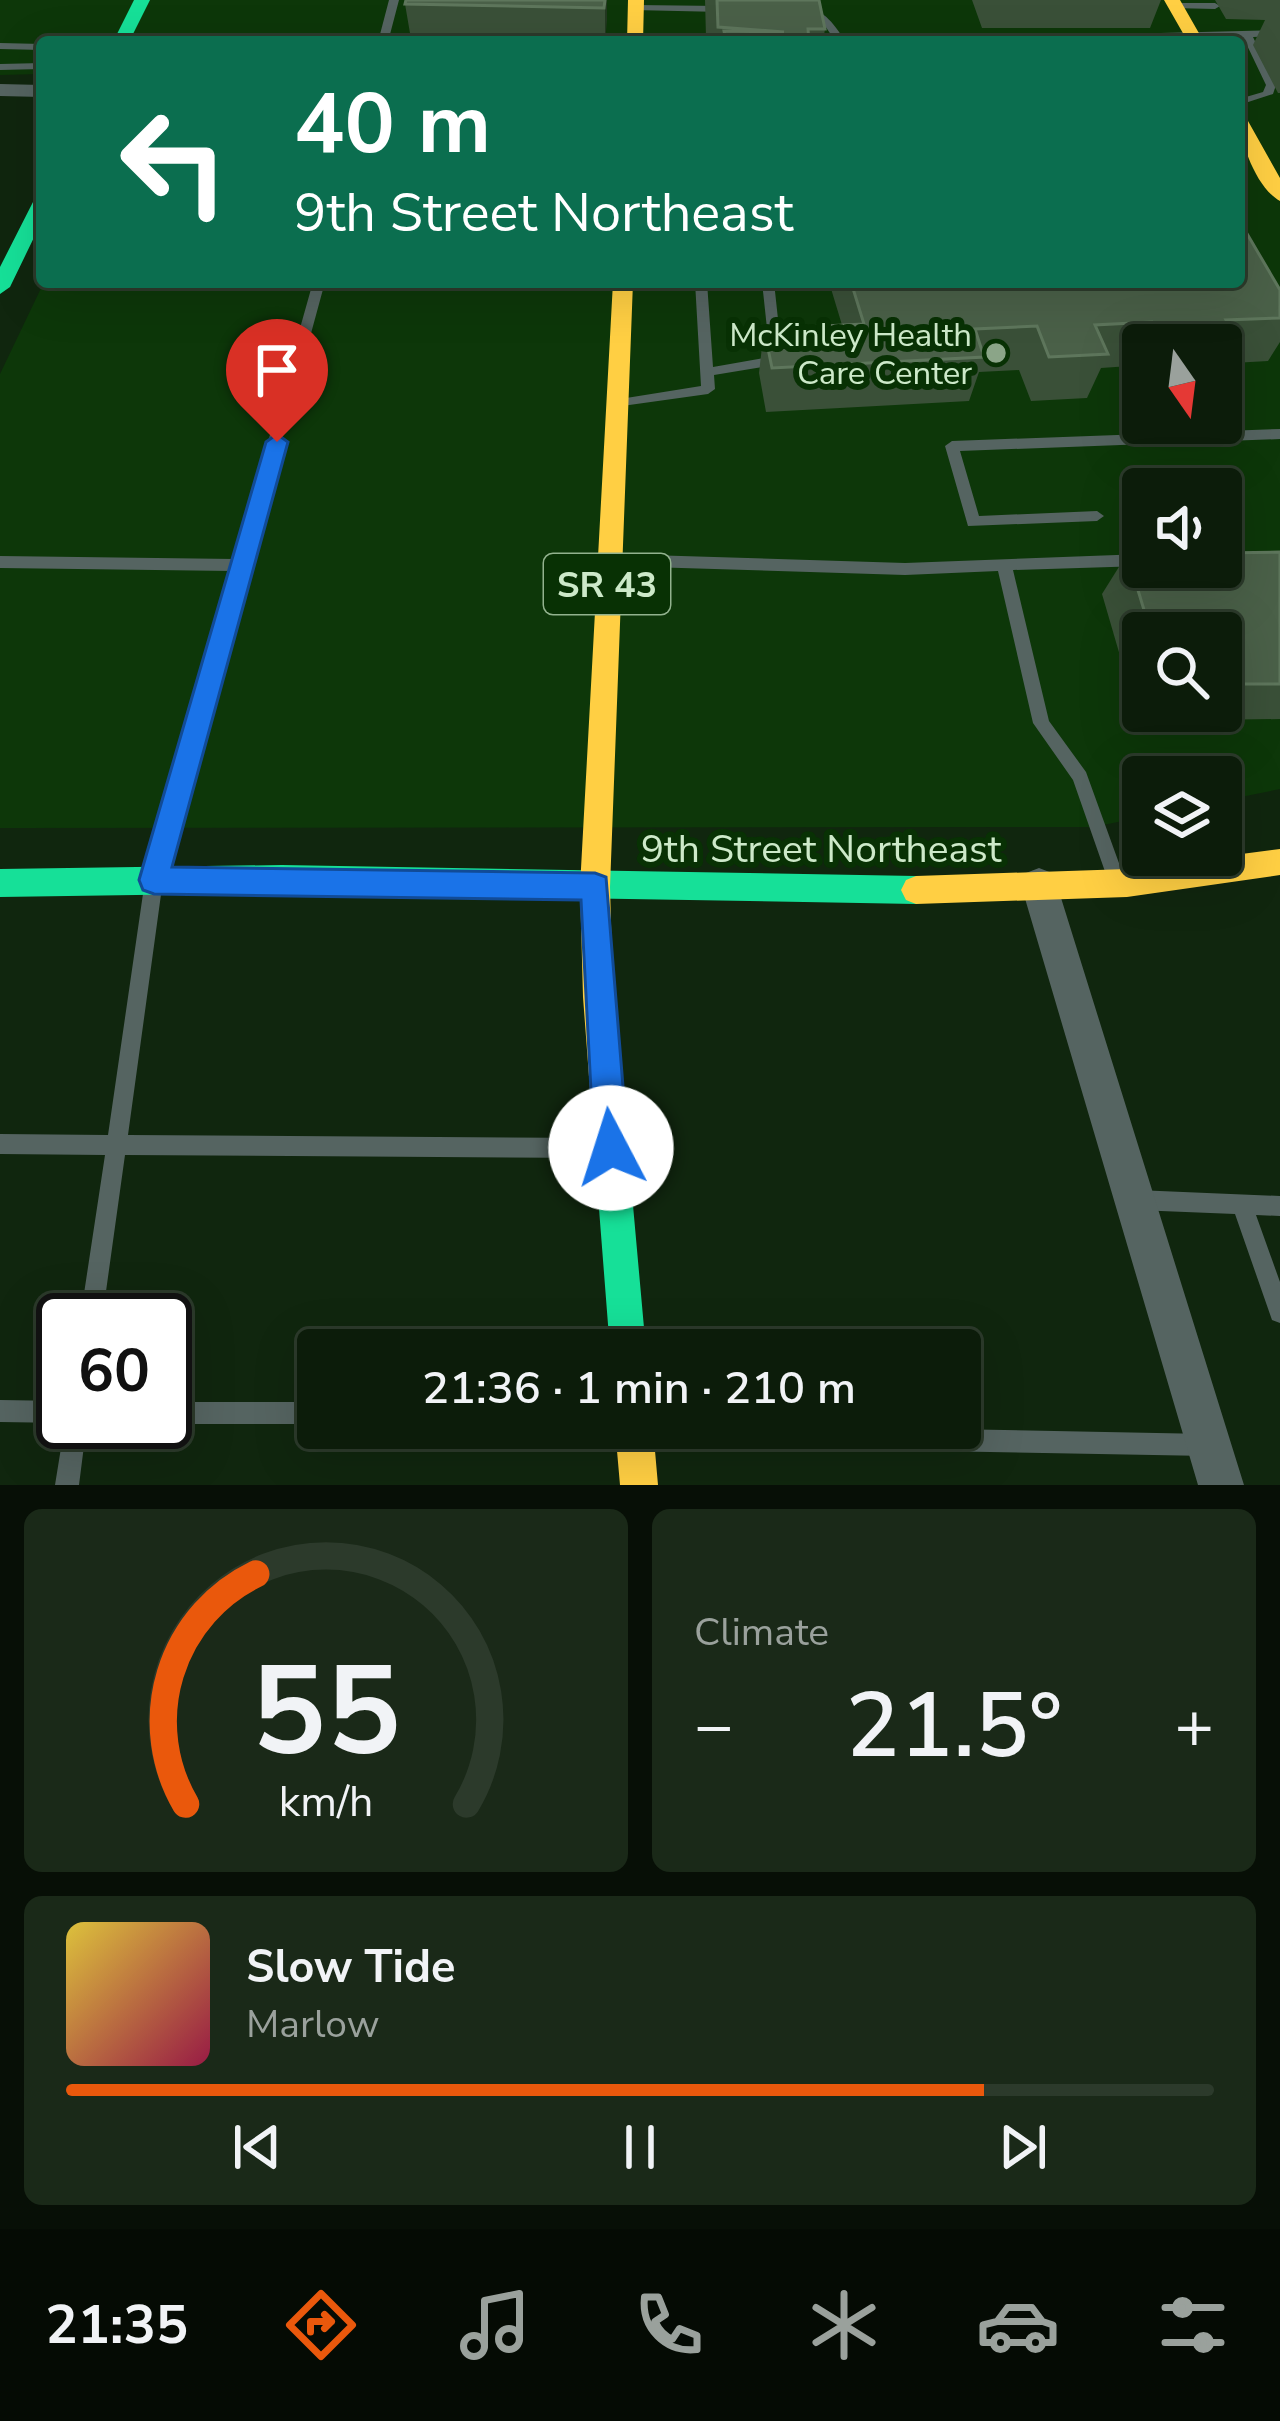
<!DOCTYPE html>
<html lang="en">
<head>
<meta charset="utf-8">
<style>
  body { margin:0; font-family:"Nunito Sans",sans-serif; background:#1a2918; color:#f1f3f6; height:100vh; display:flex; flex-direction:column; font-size:45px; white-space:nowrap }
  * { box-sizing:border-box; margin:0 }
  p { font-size:39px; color:#9aa19c }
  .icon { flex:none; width:66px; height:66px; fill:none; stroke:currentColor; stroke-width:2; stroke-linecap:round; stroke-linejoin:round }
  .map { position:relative; height:1485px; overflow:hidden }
  .sheet { display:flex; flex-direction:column; gap:24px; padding:24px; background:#070f06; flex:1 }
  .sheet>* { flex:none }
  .guide { position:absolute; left:36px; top:36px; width:1209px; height:252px; border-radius:12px; box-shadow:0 12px 48px #0002,0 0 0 3px #2c3a2b; background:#0b6e4f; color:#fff; overflow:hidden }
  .needle { width:78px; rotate:166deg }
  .buttons { position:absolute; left:1122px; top:324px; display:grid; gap:24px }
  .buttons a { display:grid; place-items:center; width:120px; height:120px; border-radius:12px; background:#0c1c0a; box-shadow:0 12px 48px #0002,0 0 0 3px #2c3a2b; font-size:60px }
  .speed { position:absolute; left:36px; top:1293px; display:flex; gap:24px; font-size:60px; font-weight:700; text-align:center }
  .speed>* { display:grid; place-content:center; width:156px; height:156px; border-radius:50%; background:#0c1c0a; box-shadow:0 12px 48px #0002,0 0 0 3px #2c3a2b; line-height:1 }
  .speed .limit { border:6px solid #111; border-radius:18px; background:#fff; color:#111 }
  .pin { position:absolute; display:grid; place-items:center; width:102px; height:102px; color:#fff; margin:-123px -51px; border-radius:50% 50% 50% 0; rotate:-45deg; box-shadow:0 0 12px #0007 }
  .pin .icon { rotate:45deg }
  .me { position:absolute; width:132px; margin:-66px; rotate:355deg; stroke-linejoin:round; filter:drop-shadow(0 0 9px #0008) }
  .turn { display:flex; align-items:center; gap:42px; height:252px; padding:0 60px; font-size:54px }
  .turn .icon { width:156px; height:156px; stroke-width:2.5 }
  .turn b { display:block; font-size:84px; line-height:102px }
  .big { font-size:90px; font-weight:600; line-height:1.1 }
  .sheet .widget { flex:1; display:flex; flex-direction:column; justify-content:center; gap:18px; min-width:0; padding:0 42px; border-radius:18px; background:#1a2918 }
  .sheet .dial { align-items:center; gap:0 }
  .dial svg { height:312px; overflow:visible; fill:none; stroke:#2c3a2b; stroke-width:7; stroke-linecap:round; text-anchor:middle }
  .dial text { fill:#f1f3f6; stroke:none }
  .song { display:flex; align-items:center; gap:36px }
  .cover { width:144px; height:144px; border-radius:18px; background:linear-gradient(135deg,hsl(50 70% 55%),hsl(340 70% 35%)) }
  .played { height:12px; border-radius:6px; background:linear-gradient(90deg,#ea580c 80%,#2c3a2b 80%) }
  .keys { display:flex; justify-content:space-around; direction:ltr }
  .heat { display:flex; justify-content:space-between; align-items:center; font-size:66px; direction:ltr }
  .sheet .tiles { flex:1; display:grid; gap:24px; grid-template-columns:1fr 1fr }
  .widget:last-child { grid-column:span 2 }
  .trip { position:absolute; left:297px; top:1329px; width:684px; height:120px; border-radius:12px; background:#0c1c0a; box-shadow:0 12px 48px #0002,0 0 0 3px #2c3a2b; font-weight:600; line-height:120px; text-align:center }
  .tabs { display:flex; height:192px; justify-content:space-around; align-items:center; background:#050b04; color:#9aa19c }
  .tabs .icon { width:84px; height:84px }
  .tabs .active { color:#ea580c }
  .tabs b { font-size:54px; color:#f1f3f6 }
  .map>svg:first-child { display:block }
  .built { fill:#0d3709; fill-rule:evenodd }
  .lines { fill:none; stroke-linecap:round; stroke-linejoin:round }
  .lane { fill:#556461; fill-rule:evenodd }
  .street { fill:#556461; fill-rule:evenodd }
  .fast { fill:#16e098; fill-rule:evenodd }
  .slow { fill:#ffcf43; fill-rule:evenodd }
  .wall { fill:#3a5038; fill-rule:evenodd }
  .shaded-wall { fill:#233821 }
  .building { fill:#4a6048; stroke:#5e765c; stroke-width:3 }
  .route { fill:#1a73e8; stroke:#114b97; stroke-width:3 }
  .poi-dot { fill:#8ba588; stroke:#083104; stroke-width:4.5 }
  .labels { text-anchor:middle; stroke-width:12; stroke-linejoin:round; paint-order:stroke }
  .far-poi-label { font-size:33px; fill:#cde9c9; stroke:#083104; text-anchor:end }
  .shield { fill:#083104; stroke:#92b28e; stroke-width:3 }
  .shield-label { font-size:36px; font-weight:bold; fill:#cde9c9 }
  .street-label { font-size:39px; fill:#cde9c9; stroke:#083104 }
</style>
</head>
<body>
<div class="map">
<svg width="1280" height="1485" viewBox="0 0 1280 1485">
  <rect width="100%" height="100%" fill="#10260e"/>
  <path class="built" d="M0 0H1280V789L1221 801V777H1143V817L1093 827 0 828V374L44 282H1239V42H42V74L0 75ZM1143 345H1221V423H1143ZM1143 489H1221V567H1143ZM1143 633H1221V711H1143Z"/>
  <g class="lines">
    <path class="lane" d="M389 0H399L388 42H378Z
      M1175 3H1215L1220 6 1215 9 1172 8 1170 6Z
      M636 5 722 6 727 9 722 12 633 10 631 8Z
      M805 8C825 9 835 26 846 42H836L823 23 805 12Z
      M1280 30V36L1253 37 1276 85 1273 94 1239 105V99L1263 92 1266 85 1243 37 1126 40 1127 42H1117L1115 37 1120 34Z
      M0 43 42 44V50L0 49Z
      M42 63V69L0 70V64Z
      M313 282H325L249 561 251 565 247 570 163 880 128 1135 599 1138 606 1141 609 1148 606 1155 599 1158 125 1155 102 1320H80L105 1155 0 1154V1134L108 1135 145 880 232 571 0 568V556L235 559Z
      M695 282H707L713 367 764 358 769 347 762 282H774L781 347 774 365 714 375 715 389 708 394 615 407V401L620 399 701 386Z
      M1280 429V439L960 451 979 516 1097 511 1104 516 1097 521 968 526 945 446 952 441Z
      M615 554 905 563 1143 554V566L1013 570 1049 721 1086 772 1124 877 1121 883 1115 885 1109 883 1073 780 1033 723 998 571 905 575 615 566 608 560Z
      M1136 1190 1280 1196V1216L1256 1215 1280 1282V1323L1272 1320 1235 1214 1136 1210 1129 1207 1126 1200 1129 1193Z
      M0 1400 63 1401V1422H87L79 1485H55L65 1423 0 1422Z
      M165 1402H318V1424H165L159 1422H165Z
      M668 1428H895L1208 1434 1216 1437 1219 1445 1216 1453 1208 1456 702 1447 671 1436Z"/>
    <path class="street" d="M0 84 42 85V97L0 96Z
      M1039 868 1052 873 1057 885 1244 1485H1198L1021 885 1026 873Z"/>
    <path class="fast" d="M134 0H150L129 42H113Z
      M42 196V221L10 287 0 294V267L33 202Z
      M282 865 916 876 926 880 931 890 926 900 916 904 282 893 0 897V869Z
      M614 1166 626 1171 631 1183 646 1350H610L597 1183 602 1171Z"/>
    <path class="slow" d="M628 0H644L643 42H627Z
      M1164 0H1180L1204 42H1188Z
      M1239 116 1248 121 1280 178V201C1257 189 1239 141 1239 116Z
      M613 282H633L610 887 613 997 631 1183 626 1195 614 1200 602 1195 597 1183 583 997 580 887Z
      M1280 849V875L1127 897 916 904 906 900 901 890 906 880 916 876 1127 869Z
      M615 1428H653L658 1485H620Z"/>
  </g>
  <path class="wall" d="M607 0 605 42 411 39 405 4Z
    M705 0H819L825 29 823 42H712L713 37H706Z
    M972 0H1161L1150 28H982Z
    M1215 0H1280V93H1278L1253 45 1265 20 1226 19Z
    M829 282H1239L1280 290V342L1268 361 1233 363 1221 383V345H1143V396L1130 366 1101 368 1087 398 1031 401 1019 370 979 372 969 401 766 412 759 373 764 329 842 325Z
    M1280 552V719L1139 721 1102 594 1127 554ZM1143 633H1221V711H1143Z"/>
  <path class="shaded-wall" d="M605 0H607V21L605 42Z"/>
  <path class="building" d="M406 0H605L604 8 405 4Z
    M717 0H819L825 29H808L809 42H714L713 36H725L724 31 784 32 718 27Z
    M1239 220 1280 290V318L1226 320 1242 349 1221 350V345H1163L1152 322 1095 325 1108 354 1049 357 1037 326 975 329 984 357 772 368 764 329 864 324 851 282H1239Z
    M1280 552V684H1221V633H1151L1127 554H1143V567H1221V553Z"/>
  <path class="route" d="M277 434 288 442 172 867 595 873 606 877 628 1148 623 1160 611 1165 599 1160 594 1148 581 900 154 894 143 890 139 880 266 442Z"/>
  <circle class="poi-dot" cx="996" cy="353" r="12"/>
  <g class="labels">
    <g class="far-poi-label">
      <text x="972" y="346">McKinley Health<tspan x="972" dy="38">Care Center</tspan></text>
    </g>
    <rect class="shield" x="544" y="554" width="126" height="60" rx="9"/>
    <g class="shield-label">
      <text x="607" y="597">SR 43</text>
    </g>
    <g class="street-label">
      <text x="821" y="862">9th Street Northeast</text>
    </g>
  </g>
</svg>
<div class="buttons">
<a><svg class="needle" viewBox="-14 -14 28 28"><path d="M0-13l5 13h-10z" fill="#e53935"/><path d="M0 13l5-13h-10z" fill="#9aa19c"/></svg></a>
<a><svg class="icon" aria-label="sound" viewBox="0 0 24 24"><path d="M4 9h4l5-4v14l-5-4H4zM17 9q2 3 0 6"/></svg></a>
<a><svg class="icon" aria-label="search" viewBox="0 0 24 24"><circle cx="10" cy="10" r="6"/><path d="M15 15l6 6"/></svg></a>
<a><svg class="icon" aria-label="layers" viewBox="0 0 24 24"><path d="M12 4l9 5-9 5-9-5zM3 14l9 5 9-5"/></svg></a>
</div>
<div class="speed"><div class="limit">60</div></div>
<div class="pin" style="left:277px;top:442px;background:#d93025"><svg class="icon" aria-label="arrive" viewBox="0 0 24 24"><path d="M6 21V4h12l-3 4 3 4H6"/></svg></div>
<svg class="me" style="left:611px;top:1148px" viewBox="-20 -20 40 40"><circle r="19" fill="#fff"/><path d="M0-13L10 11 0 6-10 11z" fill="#1a73e8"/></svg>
<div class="trip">21:36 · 1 min · 210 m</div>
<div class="guide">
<div class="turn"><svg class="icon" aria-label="left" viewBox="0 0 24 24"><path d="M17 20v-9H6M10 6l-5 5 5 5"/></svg><div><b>40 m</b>9th Street Northeast</div></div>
</div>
</div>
<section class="sheet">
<div class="tiles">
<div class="widget dial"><svg viewBox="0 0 100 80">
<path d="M14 69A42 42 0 1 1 86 69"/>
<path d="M14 69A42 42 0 0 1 32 10" stroke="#ea580c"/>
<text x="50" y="56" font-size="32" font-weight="700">55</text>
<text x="50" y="72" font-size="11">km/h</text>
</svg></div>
<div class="widget"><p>Climate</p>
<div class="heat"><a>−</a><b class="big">21.5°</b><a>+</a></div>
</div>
<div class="widget">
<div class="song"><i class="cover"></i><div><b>Slow Tide</b><p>Marlow</p></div></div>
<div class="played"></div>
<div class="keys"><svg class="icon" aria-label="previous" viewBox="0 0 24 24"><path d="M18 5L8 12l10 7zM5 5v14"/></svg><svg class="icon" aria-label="pause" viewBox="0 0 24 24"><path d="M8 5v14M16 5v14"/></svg><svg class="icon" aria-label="next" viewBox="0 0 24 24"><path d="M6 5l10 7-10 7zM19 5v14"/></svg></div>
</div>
</div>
</section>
<nav class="tabs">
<b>21:35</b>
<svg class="icon active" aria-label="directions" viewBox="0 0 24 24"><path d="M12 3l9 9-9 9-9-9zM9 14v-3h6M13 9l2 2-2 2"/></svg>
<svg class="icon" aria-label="music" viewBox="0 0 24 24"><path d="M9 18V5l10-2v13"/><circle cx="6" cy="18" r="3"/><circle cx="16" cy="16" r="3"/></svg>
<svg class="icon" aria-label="phone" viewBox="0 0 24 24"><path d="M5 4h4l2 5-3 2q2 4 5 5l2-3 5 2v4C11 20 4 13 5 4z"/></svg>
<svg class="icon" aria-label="climate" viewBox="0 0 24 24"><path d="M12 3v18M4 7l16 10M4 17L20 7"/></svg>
<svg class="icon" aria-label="car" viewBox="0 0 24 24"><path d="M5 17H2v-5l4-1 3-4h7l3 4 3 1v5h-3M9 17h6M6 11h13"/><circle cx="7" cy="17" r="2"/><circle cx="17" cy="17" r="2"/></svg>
<svg class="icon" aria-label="filters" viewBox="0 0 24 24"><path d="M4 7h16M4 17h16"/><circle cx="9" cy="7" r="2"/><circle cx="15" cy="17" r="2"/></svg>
</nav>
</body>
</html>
